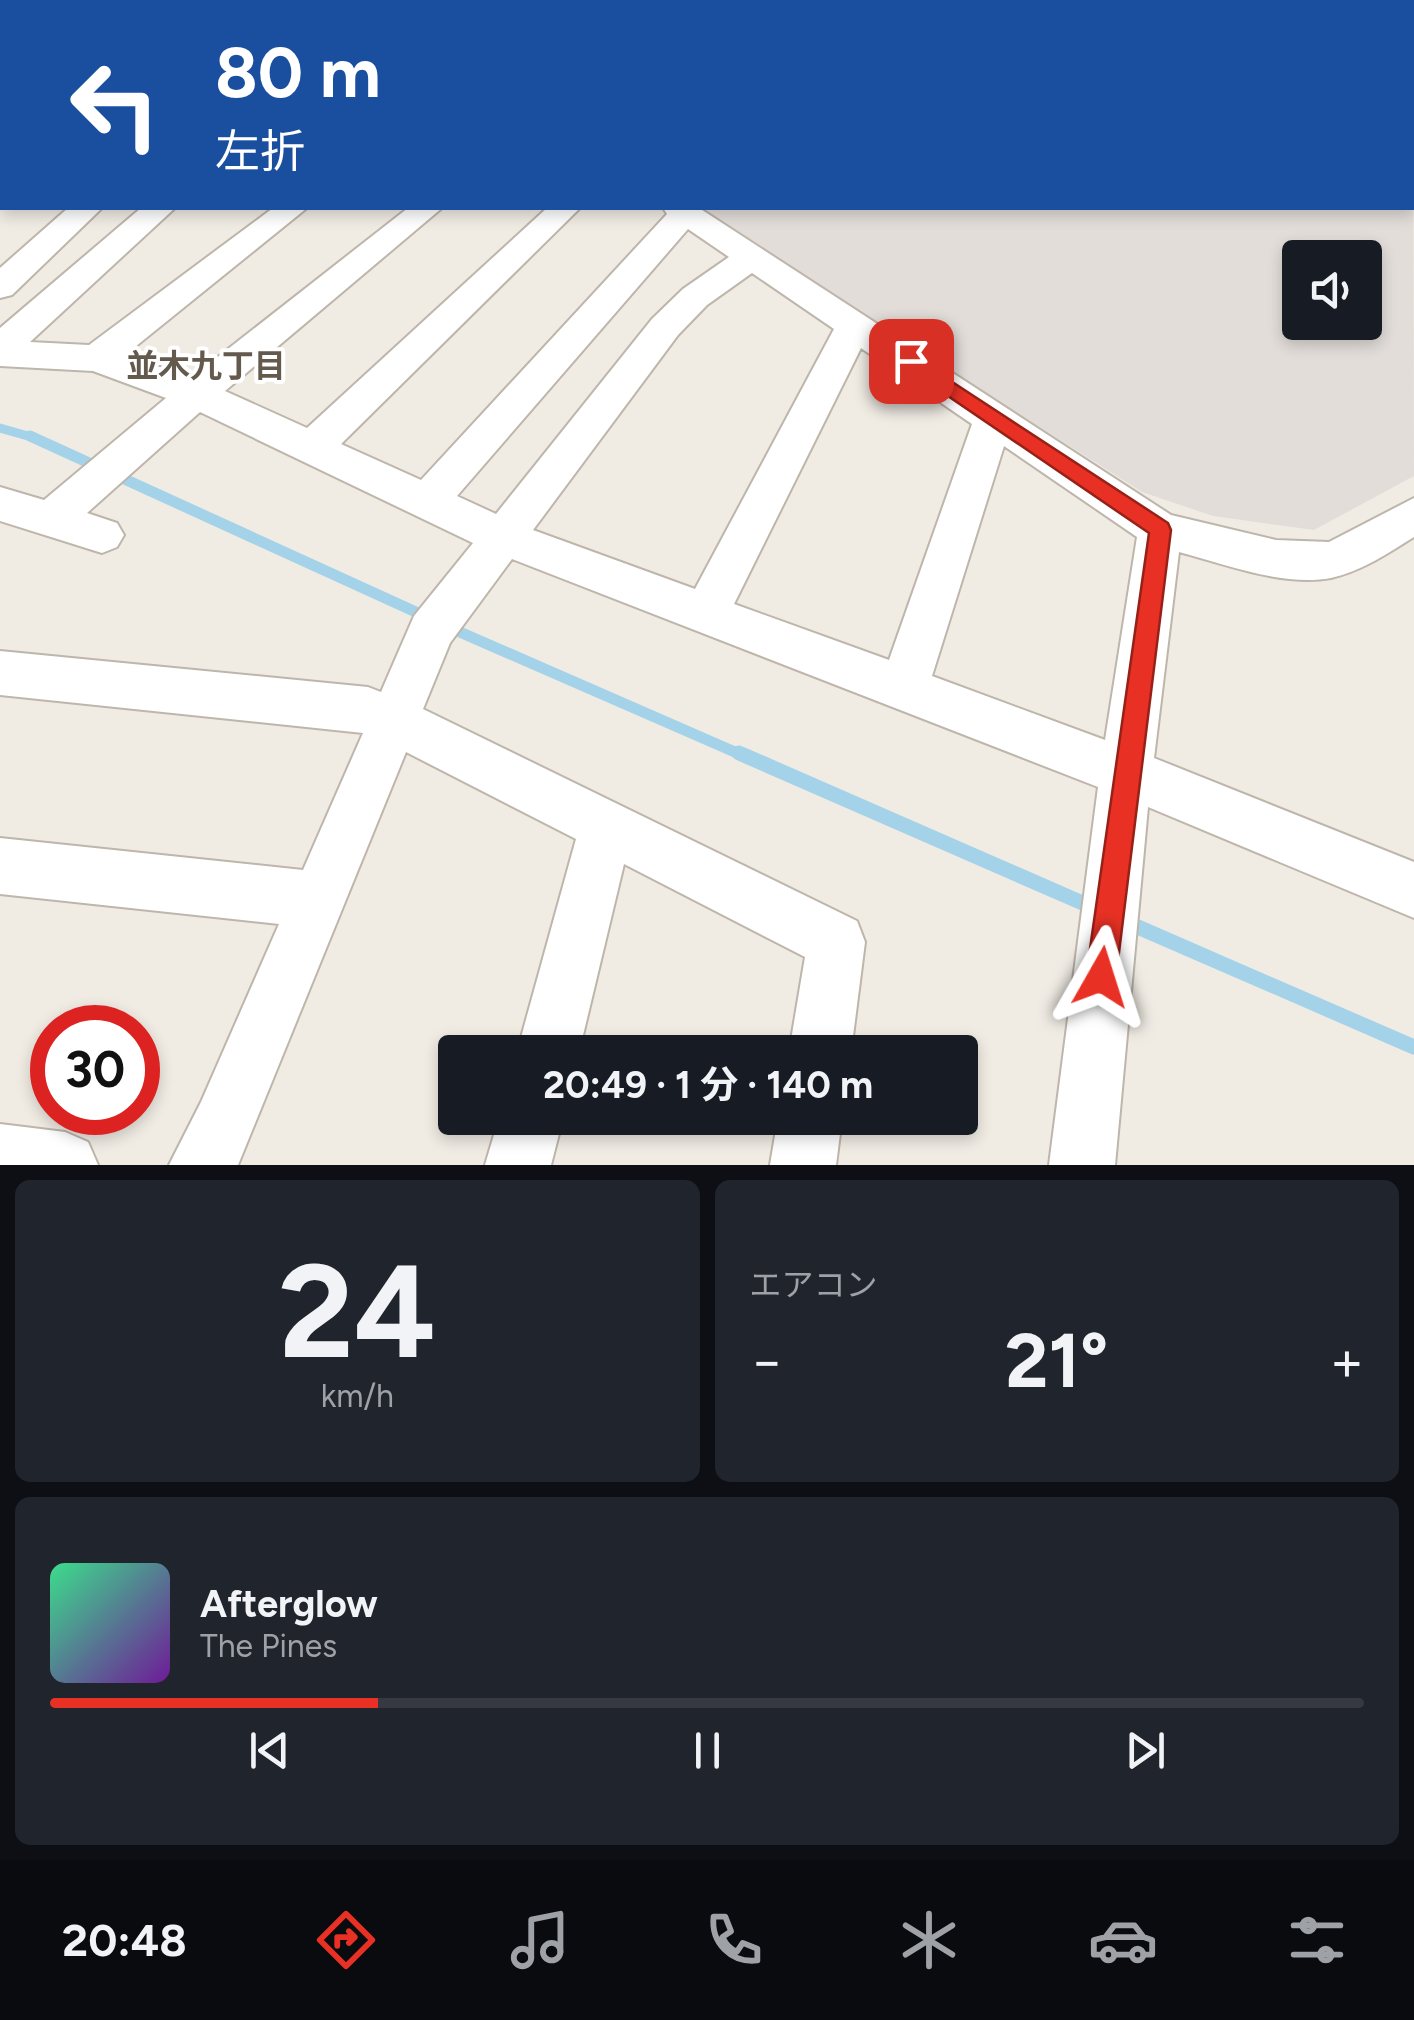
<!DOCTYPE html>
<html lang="ja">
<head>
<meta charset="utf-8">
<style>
  body { margin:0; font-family:Figtree,"Noto Sans JP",sans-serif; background:#20242c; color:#f1f3f6; height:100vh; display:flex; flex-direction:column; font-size:38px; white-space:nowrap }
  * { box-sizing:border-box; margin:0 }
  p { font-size:32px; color:#9ea1a6 }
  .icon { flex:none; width:55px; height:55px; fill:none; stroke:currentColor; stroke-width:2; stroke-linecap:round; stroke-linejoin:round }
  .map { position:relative; height:1165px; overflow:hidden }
  .panel { display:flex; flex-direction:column; gap:15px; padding:15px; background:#0d0f14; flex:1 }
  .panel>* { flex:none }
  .top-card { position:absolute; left:0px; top:0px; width:1415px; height:210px; box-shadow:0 5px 15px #0003; background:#1a4fa0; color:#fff; overflow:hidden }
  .fabs { position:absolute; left:1282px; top:240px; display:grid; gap:20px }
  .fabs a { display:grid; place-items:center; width:100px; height:100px; border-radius:10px; background:#171b24; box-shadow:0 5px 15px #0003; font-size:50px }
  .speed { position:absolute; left:30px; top:1005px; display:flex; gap:20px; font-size:50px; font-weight:700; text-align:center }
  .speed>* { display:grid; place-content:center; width:130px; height:130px; border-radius:50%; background:#171b24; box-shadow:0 5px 15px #0003; line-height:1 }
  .speed .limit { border:15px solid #d22; background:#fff; color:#111 }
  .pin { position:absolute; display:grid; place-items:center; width:85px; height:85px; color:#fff; margin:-42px; border-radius:20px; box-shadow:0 5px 15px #0006 }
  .me { position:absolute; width:110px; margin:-55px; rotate:6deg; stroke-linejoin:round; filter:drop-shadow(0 0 8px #0008) }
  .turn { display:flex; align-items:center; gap:35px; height:210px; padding:0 50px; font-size:45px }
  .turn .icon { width:130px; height:130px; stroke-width:2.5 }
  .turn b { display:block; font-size:70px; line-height:85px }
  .big { font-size:75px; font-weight:700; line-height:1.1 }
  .panel .widget { flex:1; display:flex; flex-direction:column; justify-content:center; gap:15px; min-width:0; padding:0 35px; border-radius:15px; background:#20242c }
  .panel .dial { align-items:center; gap:0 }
  .dial b { font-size:130px; line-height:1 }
  .song { display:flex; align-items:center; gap:30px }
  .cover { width:120px; height:120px; border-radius:15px; background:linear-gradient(135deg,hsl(150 70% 55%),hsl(280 70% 35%)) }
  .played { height:10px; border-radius:5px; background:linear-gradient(90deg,#e83124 25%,#363941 25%) }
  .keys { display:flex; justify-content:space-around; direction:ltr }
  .heat { display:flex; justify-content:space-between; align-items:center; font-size:55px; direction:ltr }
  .panel .tiles { flex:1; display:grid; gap:15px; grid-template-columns:1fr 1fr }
  .widget:last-child { grid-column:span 2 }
  .trip { position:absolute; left:438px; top:1035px; width:540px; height:100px; border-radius:10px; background:#171b24; box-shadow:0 5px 15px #0003; font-weight:700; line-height:100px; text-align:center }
  .tabs { display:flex; height:160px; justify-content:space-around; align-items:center; background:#090b0e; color:#9ea1a6 }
  .tabs .icon { width:70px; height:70px }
  .tabs .current { color:#e83124 }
  .tabs b { font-size:45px; color:#f1f3f6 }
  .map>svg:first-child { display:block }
  .industrial { fill:#e2ddd9; fill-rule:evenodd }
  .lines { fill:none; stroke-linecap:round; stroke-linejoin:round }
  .stream-far2 { stroke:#a4d3e9; stroke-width:9 }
  .stream-far1 { stroke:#a4d3e9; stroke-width:11 }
  .stream { stroke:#a4d3e9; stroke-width:15 }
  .minor-casing { stroke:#beb5ab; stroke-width:4 }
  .minor { fill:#fff; fill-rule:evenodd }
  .route { fill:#e83124; stroke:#972017; stroke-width:2.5 }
  .labels { text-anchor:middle; stroke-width:8; stroke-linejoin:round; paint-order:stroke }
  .neighbourhood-label { font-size:32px; font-weight:bold; fill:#64594d; stroke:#fff }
</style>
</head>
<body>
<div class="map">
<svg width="1414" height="1165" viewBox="0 0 1414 1165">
  <rect width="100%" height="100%" fill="#f0ece4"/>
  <path class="industrial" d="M0 0H1397L1406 2H2V90Z
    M1413 5 1414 476 1314 530 1213 516 1142 492 695 208H1412ZM1300 258H1365V322H1300Z"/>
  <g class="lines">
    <path class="stream-far2" d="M0 428 35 438"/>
    <path class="stream-far1" d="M30 436 429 618
      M446 626 744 756"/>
    <path class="stream" d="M739 753 1094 908
      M1124 921 1414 1047"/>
    <defs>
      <path id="minor" d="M403 0H472L402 2Z
        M527 0H572L573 2H529Z
        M689 0H771L688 2Z
        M1055 0H1080L1081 2H1057Z
        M1394 0H1414V9L1412 2Z
        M0 13H2V27H0Z
        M0 88H2V105H0Z
        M1412 128H1414V146H1412Z
        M2 156V174L0 175V157Z
        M68 208H102L12 295 0 298V268Z
        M141 208H175L30 342 89 345 273 208H307L125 355 191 378 408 208H442L225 391 307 428 547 208H580L341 444 421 480 667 214 663 208H699L1171 515 1276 540 1329 542 1414 498V537C1388 553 1362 571 1331 578 1283 587 1225 564 1179 552L1154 758 1414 862V918L1148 807 1115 1165H1049L1098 787 512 559 450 643 423 709 857 921 865 942 851 1052H789L805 957 624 864 579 1052H517L576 839 406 752 238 1165H169L201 1102 279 924 0 894V838L303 870 363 733 0 695V651L368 687 381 692 414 616 473 543 200 412 87 513 117 523 124 535 117 547 102 553 0 521V487L44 500 166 398 93 371 0 366V328ZM688 229 729 257 683 289 652 319 496 514 457 496ZM752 273 834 329 695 589 533 530 678 335 707 305ZM861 348 972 424 889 660 734 604ZM1004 446 1137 537 1105 740 932 676Z
        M499 1118H563L551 1165H485Z
        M778 1118H842L836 1165H770Z
        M0 1124 65 1132 88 1142 98 1165H0Z"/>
    </defs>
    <use href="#minor" class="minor-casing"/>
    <use href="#minor" class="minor"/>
  </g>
  <path class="route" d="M911 355 1168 523 1171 530 1116 977 1111 988 1101 992 1090 988 1086 977 1149 533 904 366 901 361Z"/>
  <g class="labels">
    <g class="neighbourhood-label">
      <text x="206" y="377">並木九丁目</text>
    </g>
  </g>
</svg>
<div class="fabs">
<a><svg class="icon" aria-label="sound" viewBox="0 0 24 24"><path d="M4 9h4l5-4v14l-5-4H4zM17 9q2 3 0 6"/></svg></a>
</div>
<div class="speed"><div class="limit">30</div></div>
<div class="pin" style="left:911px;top:361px;background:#d93025"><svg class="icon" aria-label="arrive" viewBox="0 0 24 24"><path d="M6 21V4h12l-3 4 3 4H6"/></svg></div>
<svg class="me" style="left:1101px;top:977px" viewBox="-20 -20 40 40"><path d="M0-17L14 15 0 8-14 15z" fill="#e83124" stroke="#fff" stroke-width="4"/></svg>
<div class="trip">20:49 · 1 分 · 140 m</div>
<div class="top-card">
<div class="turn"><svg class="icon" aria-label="left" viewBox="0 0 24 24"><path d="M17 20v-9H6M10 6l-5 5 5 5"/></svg><div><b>80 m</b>左折</div></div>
</div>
</div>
<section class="panel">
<div class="tiles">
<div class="widget dial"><b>24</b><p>km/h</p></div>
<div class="widget"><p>エアコン</p>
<div class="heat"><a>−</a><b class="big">21°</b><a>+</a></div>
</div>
<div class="widget">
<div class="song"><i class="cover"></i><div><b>Afterglow</b><p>The Pines</p></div></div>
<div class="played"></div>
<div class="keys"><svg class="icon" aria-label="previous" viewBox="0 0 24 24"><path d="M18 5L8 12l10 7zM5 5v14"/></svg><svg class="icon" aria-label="pause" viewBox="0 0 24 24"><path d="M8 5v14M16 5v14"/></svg><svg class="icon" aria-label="next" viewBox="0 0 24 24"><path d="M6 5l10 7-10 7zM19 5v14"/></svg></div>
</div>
</div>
</section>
<nav class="tabs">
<b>20:48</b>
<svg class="icon current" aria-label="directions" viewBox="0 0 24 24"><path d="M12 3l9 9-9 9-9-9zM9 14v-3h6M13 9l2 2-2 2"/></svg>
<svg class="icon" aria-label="music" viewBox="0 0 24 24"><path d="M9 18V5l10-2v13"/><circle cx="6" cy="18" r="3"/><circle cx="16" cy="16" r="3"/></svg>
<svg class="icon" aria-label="phone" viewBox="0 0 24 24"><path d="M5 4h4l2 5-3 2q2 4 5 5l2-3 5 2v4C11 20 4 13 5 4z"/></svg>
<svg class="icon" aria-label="climate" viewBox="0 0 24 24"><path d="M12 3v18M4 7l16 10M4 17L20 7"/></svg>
<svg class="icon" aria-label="car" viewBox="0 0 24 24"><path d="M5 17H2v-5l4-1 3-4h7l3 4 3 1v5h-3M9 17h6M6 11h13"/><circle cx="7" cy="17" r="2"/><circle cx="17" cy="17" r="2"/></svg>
<svg class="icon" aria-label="filters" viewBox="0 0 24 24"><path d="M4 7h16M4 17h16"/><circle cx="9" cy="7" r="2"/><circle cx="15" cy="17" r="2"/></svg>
</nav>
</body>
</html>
